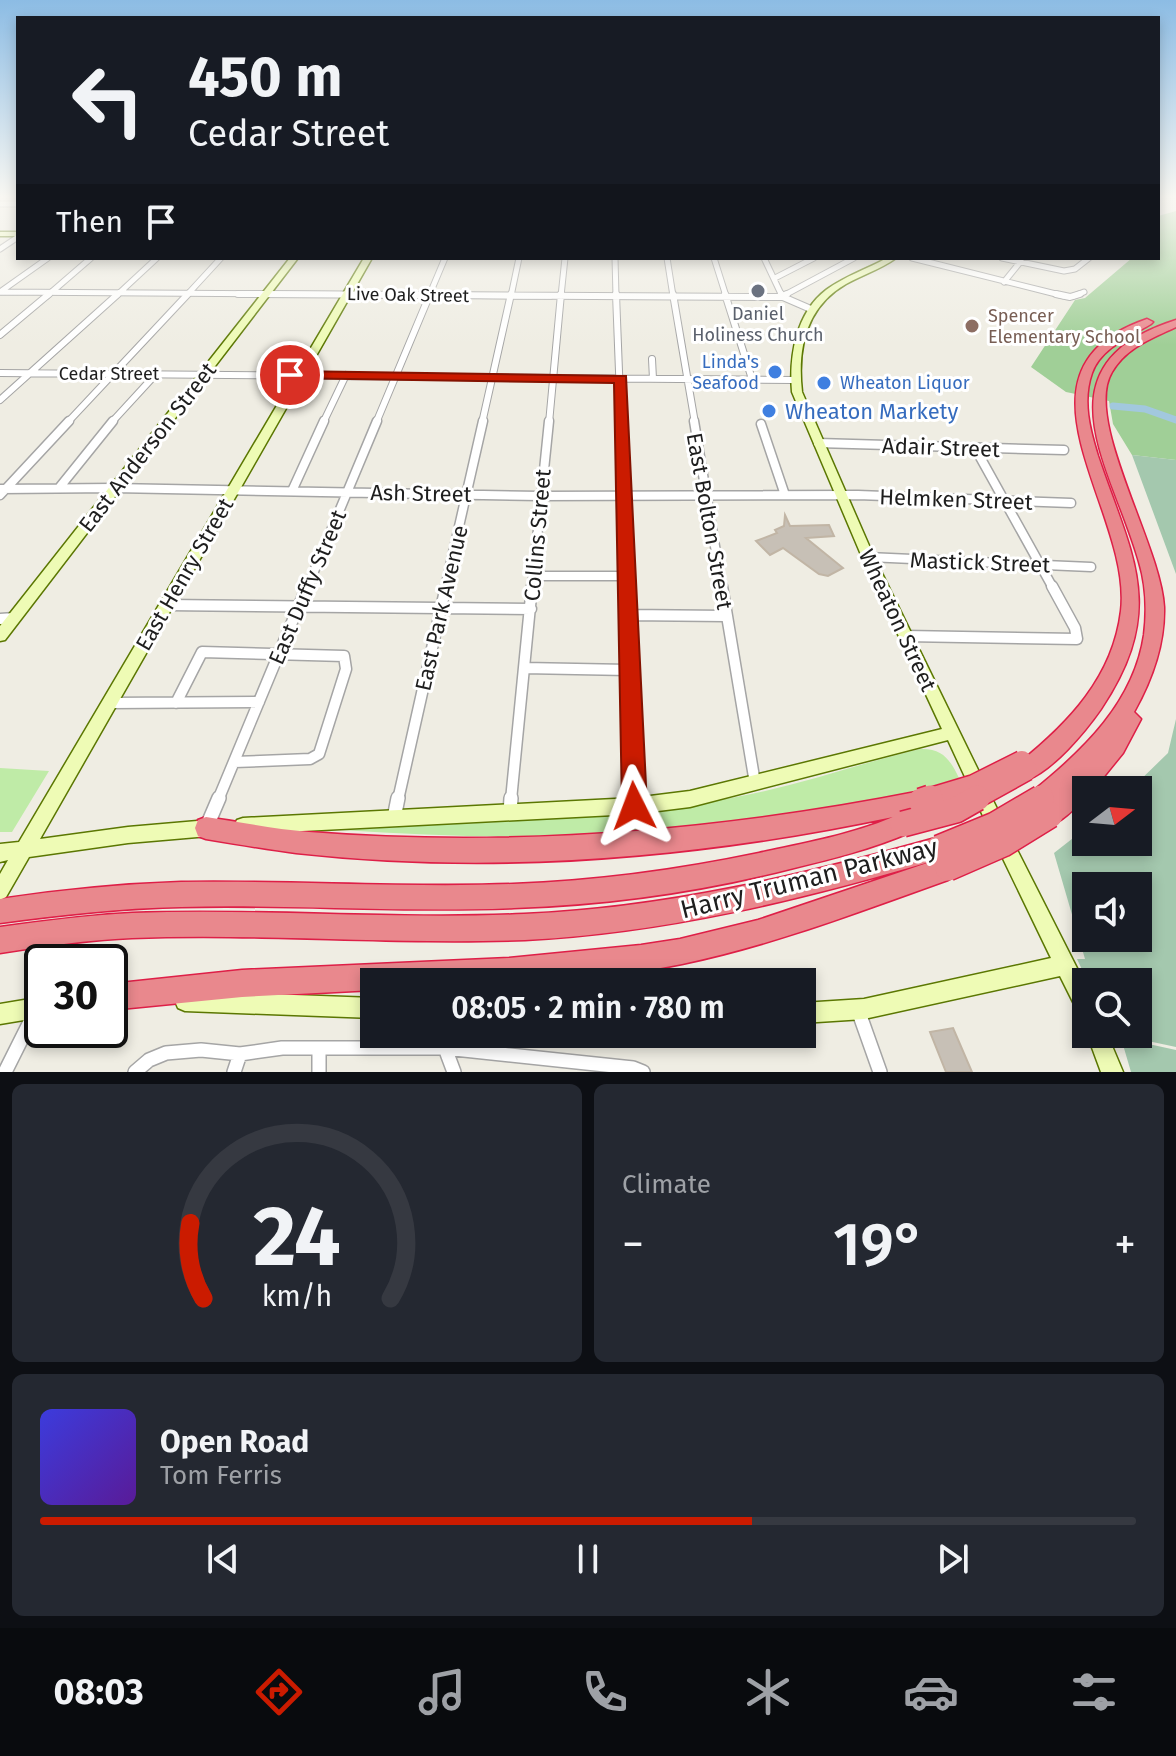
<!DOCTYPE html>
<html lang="en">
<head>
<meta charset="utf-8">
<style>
  body { margin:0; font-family:"Fira Sans",sans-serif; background:#242831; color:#f1f3f6; height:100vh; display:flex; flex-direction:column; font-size:30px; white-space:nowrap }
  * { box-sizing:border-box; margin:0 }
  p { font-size:26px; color:#9ea1a6 }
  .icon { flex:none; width:44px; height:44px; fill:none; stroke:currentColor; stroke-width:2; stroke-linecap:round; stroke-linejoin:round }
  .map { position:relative; height:1072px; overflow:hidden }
  .sheet { display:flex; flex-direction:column; gap:12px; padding:12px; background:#0d0f14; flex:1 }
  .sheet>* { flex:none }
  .banner { position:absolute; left:16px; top:16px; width:1144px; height:244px; border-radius:0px; box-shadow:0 4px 12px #0003; background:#171b24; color:#f1f3f6; overflow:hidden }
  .needle { width:52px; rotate:74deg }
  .fabs { position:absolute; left:1072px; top:776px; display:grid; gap:16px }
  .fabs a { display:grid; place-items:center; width:80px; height:80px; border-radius:0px; background:#171b24; box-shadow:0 4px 12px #0003; font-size:40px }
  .speed { position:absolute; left:24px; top:944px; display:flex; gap:16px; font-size:40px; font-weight:700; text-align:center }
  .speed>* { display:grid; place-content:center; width:104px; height:104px; border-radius:50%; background:#171b24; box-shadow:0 4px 12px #0003; line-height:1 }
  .speed .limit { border:4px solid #111; border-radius:12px; background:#fff; color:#111 }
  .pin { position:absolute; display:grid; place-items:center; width:68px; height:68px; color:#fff; margin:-34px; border:4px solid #fff; border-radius:50%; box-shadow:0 2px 8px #0007 }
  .me { position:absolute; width:88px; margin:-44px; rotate:357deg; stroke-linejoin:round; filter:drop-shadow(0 0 6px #0008) }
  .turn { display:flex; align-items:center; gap:28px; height:168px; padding:0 40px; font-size:36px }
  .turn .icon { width:104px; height:104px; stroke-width:2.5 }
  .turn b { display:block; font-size:56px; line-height:68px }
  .then { display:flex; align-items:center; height:76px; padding:0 40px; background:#0003; gap:16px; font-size:30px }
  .big { font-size:60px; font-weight:600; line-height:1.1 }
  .sheet .tile { flex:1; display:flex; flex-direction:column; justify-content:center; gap:12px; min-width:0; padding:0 28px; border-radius:12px; background:#242831 }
  .sheet .dial { align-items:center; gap:0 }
  .dial svg { height:208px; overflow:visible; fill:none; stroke:#363941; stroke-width:7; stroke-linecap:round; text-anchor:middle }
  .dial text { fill:#f1f3f6; stroke:none }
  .song { display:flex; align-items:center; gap:24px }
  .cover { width:96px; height:96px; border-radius:12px; background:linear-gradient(135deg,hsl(240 70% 55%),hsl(270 70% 35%)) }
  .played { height:8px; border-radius:4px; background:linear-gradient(90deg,#cb1b00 65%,#363941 65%) }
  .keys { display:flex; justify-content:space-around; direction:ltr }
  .heat { display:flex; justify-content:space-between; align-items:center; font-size:44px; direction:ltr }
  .sheet .tiles { flex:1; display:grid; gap:12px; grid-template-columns:1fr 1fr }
  .tile:last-child { grid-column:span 2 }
  .trip { position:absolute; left:360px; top:968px; width:456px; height:80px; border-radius:0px; background:#171b24; box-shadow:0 4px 12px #0003; font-weight:600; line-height:80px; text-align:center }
  .tabs { display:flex; height:128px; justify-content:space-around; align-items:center; background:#090b0e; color:#9ea1a6 }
  .tabs .icon { width:56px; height:56px }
  .tabs .active { color:#cb1b00 }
  .tabs b { font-size:36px; color:#f1f3f6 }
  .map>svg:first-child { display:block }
  .grass { fill:#bfeba7 }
  .forest { fill:#a0cf97 }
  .cemetery { fill:#a4c8ae; fill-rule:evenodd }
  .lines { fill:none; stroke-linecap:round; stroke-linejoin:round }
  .canal { stroke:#a2c8de; stroke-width:7 }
  .building { fill:#c7c0b6; stroke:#c1b5a5; stroke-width:2 }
  .street-far4-casing { stroke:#a5a5a5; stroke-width:7 }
  .street-far3-casing { stroke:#a5a5a5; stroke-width:8 }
  .street-far2-casing { stroke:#a5a5a5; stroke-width:11 }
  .street-far1-casing { stroke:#a5a5a5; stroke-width:13 }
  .street-casing { stroke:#a5a5a5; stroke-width:16 }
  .secondary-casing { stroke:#5b7702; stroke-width:3 }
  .highway-casing { stroke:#de1f47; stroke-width:3 }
  .street-far4 { stroke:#fff; stroke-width:5 }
  .street-far3 { stroke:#fff; stroke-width:6 }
  .street-far2 { stroke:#fff; stroke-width:8 }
  .street-far1 { stroke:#fff; stroke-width:10 }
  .street { stroke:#fff; stroke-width:13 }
  .secondary { fill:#eefbb5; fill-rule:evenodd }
  .highway { fill:#e9888d; fill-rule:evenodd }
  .highway-bridge-far1-casing { stroke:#de1f47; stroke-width:23; stroke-linecap:butt }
  .highway-bridge-casing { stroke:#de1f47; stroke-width:28; stroke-linecap:butt }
  .highway-bridge-far1 { stroke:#e9888d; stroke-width:20 }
  .highway-bridge { stroke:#e9888d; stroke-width:25 }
  .route { fill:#cb1b00; stroke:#841200; stroke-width:2 }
  .worship-dot { fill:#6b7280; stroke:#fff; stroke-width:3 }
  .education-dot { fill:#8d6e63; stroke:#fff; stroke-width:3 }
  .shop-dot { fill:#3f7fe0; stroke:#fff; stroke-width:3 }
  .labels { text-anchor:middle; stroke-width:6; stroke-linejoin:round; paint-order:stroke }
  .far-street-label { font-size:18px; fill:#1e1e1e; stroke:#fff }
  .far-worship-label { font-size:18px; fill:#5b616d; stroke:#fff }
  .far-education-label { font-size:18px; fill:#785e54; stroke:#fff; text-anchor:start }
  .far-shop-label { font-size:18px; fill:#366cbe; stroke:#fff; text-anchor:end }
  .shop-label { font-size:22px; fill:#366cbe; stroke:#fff; text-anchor:start }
  .street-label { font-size:22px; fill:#1e1e1e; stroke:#fff }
  .near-street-label { font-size:26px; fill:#1e1e1e; stroke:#fff }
</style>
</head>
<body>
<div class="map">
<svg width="1176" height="1072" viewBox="0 0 1176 1072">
  <rect width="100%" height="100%" fill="#efede3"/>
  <path class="grass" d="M920 749C942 748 950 759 959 778 760 839 546 844 341 830 471 822 603 821 731 798 795 787 857 764 920 749Z
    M0 768 49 771 12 832H0Z"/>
  <path class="forest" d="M1176 211V460L1132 455 1113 424 1109 401 1066 392 1031 367 1075 300 1085 298 1132 258H1158V216Z"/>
  <path class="cemetery" d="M1132 455 1176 460V574Z
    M1176 719V1047L1115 1034H1138V982H1088L1077 959H1085L1054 853 1086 828V842H1138V790H1130L1168 753ZM1086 886H1138V938H1086Z
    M1121 1038 1176 1050V1072H1131Z"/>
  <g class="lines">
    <path class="canal" d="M1113 406 1145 409 1176 420"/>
  </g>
  <path class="building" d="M785 515 790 526 829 525 834 536 806 538 843 568 828 576 819 574 783 548 770 555 756 541 777 533 775 530 784 526Z
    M953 1028 972 1072H946L930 1032Z"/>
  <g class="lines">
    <defs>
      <path id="street-far4" d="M0 204H18
        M0 249 18 237
        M615 258 616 296
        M667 258 673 296
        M714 258 726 296
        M764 258 782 296
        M912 258 1064 296
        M1002 258 1064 271 1075 269 1089 258
        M775 278 814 258
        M1004 282 1021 261
        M0 292 551 296
        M0 292 48 258
        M47 296 91 258
        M116 296 157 258
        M186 296 221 258
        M429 296 445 258
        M511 296 519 258
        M561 296 565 258
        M783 296 854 258
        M1074 296 1084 292"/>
      <path id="street-far3" d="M238 294 783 297 813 310
        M616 294 621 423
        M673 294 695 423
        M725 294 752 379
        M781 294 783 297
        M1056 294 1070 297 1080 294
        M782 296 787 294
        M0 335 49 294
        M652 359 653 379
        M0 373 794 380
        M0 400 118 294
        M67 423 188 294
        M111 423 156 374
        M323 423 346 375
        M376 423 430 294
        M482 423 511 294
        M549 423 561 294"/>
      <path id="street-far2" d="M621 421 626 588
        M694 421 722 588
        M761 424 785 495
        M818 443 1064 450
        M975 448 1053 588
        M59 488 113 421
        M0 489 114 488 540 496 858 495 1071 503
        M292 491 324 421
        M0 495 69 421
        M868 557 1091 567
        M533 576H627
        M307 588 377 421
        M445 588 483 421
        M532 588 549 421"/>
      <path id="street-far1" d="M626 586 634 800
        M722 586 755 783
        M167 605 531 609
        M628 615 726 616
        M0 619 14 618
        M906 636 1077 639 1075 628 1052 586
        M524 668 628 670
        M110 703 259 702
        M176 703 202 652 344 656 346 669 319 754 310 759 234 762
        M218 800 307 586
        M398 800 446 586
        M511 800 532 586"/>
      <path id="street" d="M634 798V806
        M510 813 511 798
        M394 818 398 798
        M207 826 219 798
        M858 1010 880 1072
        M319 1048V1072
        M445 1048 454 1072
        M5 1072 35 1012
        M135 1072 149 1060 166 1053 201 1050 240 1054 282 1048H445L633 1068 643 1072
        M234 1072 240 1054"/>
      <path id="secondary" d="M0 232H18V236H0Z
        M290 258H298L5 640 0 641V626Z
        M364 258H372L40 839 128 827 209 820 215 822 218 828 215 834 209 836 128 843 29 857 6 897 0 900V874L8 860 0 862V844L19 842Z
        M887 258H896C881 269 862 275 846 284 806 307 797 348 802 392L874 557 1002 819 1005 825 1002 831 996 833 990 831 948 740 690 807 634 814 243 834 237 832 234 826 237 820 243 818 634 798 690 791 942 729 862 557 792 392C789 356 796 313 826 290 845 276 867 269 887 258Z
        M1004 834 1010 836 1086 986V1017L1079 1014 1060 976 864 1019 802 1023V1003L864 999 1051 958 995 842 998 836Z
        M185 991 374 998V1018L185 1011 178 1008 175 1001 178 994Z
        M42 997V1017L0 1024V1004Z
        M1087 1034H1107L1123 1072H1101Z"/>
      <path id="highway" d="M1147 319 1153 322 1151 324C1129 337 1101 348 1092 373 1082 401 1090 430 1098 456 1132 557 1168 608 1101 709 1085 732 1053 770 1027 780L1019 777 1016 770 1019 763C1069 723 1113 677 1121 611 1133 510 996 371 1147 319Z
        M1176 320V327C1151 339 1127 347 1112 372 1083 420 1161 545 1164 607 1165 644 1152 680 1134 712L1141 719 1123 753 1093 790H1086V797C1075 808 1064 820 1050 826L1042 822 1039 815 1042 808 1033 805 1030 798 1033 791C1084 750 1134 702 1144 635 1147 611 1146 585 1139 562 1112 466 1034 365 1176 320Z
        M921 791 929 794 932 801 929 808 906 814 911 816 914 824 911 832C872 849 831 859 790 869 700 892 607 905 514 908 403 913 292 904 181 907 120 908 60 915 0 923V899C60 890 120 884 181 882 292 880 403 888 513 884 596 881 678 870 759 853 804 843 851 835 893 817 699 858 494 875 296 853 266 849 236 844 206 839L198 836 195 828 198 820 206 817C240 822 274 829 309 832 515 848 719 831 921 791Z
        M939 837 947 840 951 848 947 856 939 859C804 899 666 933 525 940 394 945 263 933 132 938 88 940 44 946 0 953V927C44 921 88 915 132 913 263 908 394 920 524 914 666 908 803 875 939 837Z
        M948 856 956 860 960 868 956 876 948 880C861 911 773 945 682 964 581 985 477 982 374 982V990L242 997 110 1010V984L242 970 509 958 641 945 680 939 758 920Z"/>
    </defs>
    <use href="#street-far4" class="street-far4-casing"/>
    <use href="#street-far3" class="street-far3-casing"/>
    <use href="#street-far2" class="street-far2-casing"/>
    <use href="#street-far1" class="street-far1-casing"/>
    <use href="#street" class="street-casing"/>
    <use href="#secondary" class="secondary-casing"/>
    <use href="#highway" class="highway-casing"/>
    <use href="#street-far4" class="street-far4"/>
    <use href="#street-far3" class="street-far3"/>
    <use href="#street-far2" class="street-far2"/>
    <use href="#street-far1" class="street-far1"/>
    <use href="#street" class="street"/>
    <use href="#secondary" class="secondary"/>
    <use href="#highway" class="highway"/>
    <defs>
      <path id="highway-bridge-far1" d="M924 800 974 785 1022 761
        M973 800 1027 770
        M1037 800 1041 798"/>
      <path id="highway-bridge" d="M921 801 930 798
        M903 824 956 810 977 798
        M939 848 995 825 1041 798
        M948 868 1003 844 1050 815"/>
    </defs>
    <use href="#highway-bridge-far1" class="highway-bridge-far1-casing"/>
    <use href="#highway-bridge" class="highway-bridge-casing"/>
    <use href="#highway-bridge-far1" class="highway-bridge-far1"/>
    <use href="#highway-bridge" class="highway-bridge"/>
  </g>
  <linearGradient id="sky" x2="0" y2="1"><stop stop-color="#8cbce4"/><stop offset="0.57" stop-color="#f8f7f2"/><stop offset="1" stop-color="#f8f7f2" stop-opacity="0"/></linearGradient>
  <rect width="1176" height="345" fill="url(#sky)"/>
  <path class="route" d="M290 371 626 376 647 806 643 814 634 818 625 814 622 806 614 383 285 378 283 375Z"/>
  <circle class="worship-dot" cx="758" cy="291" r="8"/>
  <circle class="education-dot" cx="972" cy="326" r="8"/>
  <g class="shop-dot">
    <circle cx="775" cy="372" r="8"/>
    <circle cx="824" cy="383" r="8"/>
    <circle cx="769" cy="411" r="8"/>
  </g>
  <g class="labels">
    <g class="far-street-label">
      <text transform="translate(408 295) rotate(1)" y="6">Live Oak Street</text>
      <text x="109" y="380">Cedar Street</text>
    </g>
    <g class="far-worship-label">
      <text x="758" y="320">Daniel<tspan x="758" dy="21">Holiness Church</tspan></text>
    </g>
    <g class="far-education-label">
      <text x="988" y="322">Spencer<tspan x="988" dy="21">Elementary School</tspan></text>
    </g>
    <g class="far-shop-label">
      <text x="759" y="368">Linda's<tspan x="759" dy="21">Seafood</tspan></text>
      <text x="840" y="389" text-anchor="start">Wheaton Liquor</text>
    </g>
    <g class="shop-label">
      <text x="785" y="419">Wheaton Markety</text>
    </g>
    <g class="street-label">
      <text transform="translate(147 447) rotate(-52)" y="8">East Anderson Street</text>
      <text transform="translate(941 447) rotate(2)" y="8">Adair Street</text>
      <text transform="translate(421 493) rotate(1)" y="8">Ash Street</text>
      <text transform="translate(956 499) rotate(2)" y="8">Helmken Street</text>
      <text transform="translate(710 521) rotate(80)" y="8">East Bolton Street</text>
      <text transform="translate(537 535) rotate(-85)" y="8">Collins Street</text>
      <text transform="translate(980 562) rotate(2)" y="8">Mastick Street</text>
      <text transform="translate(184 574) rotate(-60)" y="8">East Henry Street</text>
      <text transform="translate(307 587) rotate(-67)" y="8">East Duffy Street</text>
      <text transform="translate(441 608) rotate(-77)" y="8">East Park Avenue</text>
      <text transform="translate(898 620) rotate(65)" y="8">Wheaton Street</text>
    </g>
    <g class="near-street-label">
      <text transform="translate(809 878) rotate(-14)" y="9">Harry Truman Parkway</text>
    </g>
  </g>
</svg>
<div class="fabs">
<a><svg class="needle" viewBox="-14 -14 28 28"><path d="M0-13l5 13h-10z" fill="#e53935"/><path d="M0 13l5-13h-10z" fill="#9ea1a6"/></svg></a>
<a><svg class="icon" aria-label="sound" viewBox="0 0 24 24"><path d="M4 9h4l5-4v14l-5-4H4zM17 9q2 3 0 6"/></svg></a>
<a><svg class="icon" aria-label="search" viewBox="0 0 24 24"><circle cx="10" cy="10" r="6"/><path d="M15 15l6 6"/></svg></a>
</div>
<div class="speed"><div class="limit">30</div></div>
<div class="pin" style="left:290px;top:375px;background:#d93025"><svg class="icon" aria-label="arrive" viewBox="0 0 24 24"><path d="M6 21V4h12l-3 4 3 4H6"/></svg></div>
<svg class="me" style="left:634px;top:806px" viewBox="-20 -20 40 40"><path d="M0-17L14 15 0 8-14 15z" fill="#cb1b00" stroke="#fff" stroke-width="4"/></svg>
<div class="trip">08:05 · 2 min · 780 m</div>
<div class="banner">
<div class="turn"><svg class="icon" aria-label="left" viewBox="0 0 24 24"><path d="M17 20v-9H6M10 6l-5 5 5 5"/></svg><div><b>450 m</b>Cedar Street</div></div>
<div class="then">Then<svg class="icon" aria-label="arrive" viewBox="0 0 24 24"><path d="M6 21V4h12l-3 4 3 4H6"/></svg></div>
</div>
</div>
<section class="sheet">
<div class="tiles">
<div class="tile dial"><svg viewBox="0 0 100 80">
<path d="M14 69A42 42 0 1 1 86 69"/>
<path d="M14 69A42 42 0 0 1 9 40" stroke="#cb1b00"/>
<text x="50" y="56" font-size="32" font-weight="700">24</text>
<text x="50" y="72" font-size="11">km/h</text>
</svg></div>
<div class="tile"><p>Climate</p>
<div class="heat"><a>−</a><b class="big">19°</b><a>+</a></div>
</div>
<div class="tile">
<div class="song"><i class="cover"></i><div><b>Open Road</b><p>Tom Ferris</p></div></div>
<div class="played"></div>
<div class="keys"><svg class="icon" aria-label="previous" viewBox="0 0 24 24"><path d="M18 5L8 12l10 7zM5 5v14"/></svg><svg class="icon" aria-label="pause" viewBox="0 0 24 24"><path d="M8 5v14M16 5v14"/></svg><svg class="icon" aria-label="next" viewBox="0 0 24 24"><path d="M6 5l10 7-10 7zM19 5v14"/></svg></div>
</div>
</div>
</section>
<nav class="tabs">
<b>08:03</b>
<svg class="icon active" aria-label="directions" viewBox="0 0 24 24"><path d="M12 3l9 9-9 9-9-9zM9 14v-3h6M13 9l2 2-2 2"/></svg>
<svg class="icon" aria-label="music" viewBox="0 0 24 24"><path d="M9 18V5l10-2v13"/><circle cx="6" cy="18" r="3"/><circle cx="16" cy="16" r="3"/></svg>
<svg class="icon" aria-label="phone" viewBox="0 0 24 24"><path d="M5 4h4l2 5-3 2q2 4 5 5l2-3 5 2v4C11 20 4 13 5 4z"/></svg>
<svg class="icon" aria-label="climate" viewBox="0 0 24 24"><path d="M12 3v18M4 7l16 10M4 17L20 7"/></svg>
<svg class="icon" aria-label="car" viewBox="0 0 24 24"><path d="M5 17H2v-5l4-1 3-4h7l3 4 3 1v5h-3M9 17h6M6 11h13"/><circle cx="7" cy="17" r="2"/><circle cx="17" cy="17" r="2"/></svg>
<svg class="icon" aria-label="filters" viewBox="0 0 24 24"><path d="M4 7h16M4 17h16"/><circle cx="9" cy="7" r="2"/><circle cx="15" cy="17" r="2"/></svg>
</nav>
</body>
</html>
